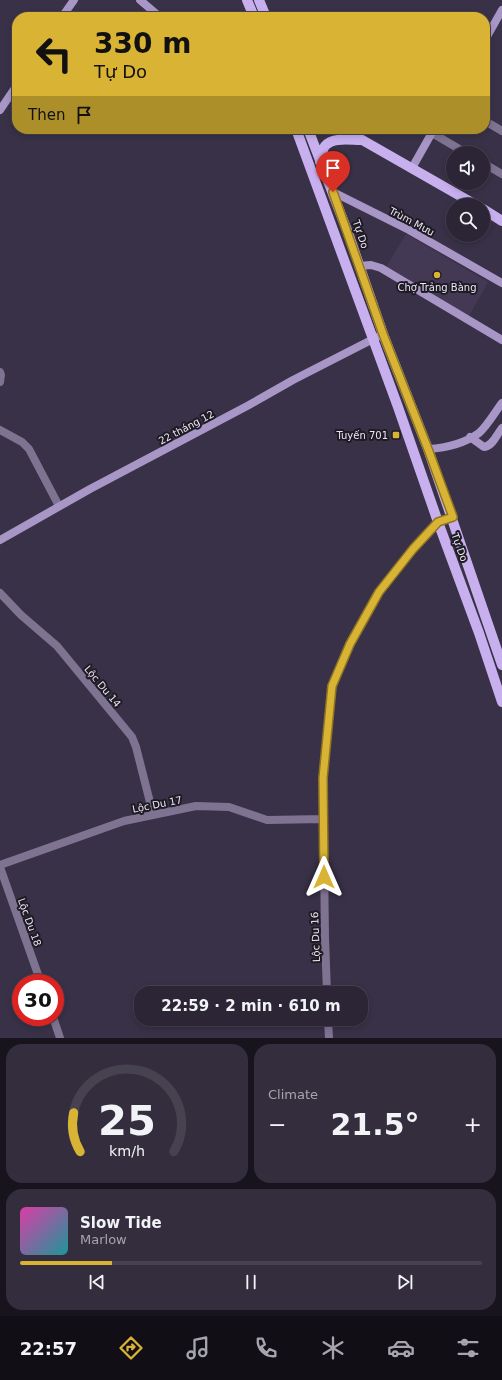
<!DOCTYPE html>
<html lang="en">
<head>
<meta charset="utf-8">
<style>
  body { margin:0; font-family:"DejaVu Sans",sans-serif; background:#332d3d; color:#f1f3f6; height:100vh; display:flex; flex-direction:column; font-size:15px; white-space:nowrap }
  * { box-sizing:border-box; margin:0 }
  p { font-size:13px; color:#a6a5ad }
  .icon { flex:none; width:22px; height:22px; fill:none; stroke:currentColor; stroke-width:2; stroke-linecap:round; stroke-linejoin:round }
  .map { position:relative; height:1038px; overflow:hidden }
  .side { display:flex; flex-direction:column; gap:6px; padding:6px; background:#18141d; flex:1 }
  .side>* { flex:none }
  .banner { position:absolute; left:12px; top:12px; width:478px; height:122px; border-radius:16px; box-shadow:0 2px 6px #0003,0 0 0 1px #474250; background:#d9b334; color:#111; overflow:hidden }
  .controls { position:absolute; left:446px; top:146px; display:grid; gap:8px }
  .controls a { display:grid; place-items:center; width:44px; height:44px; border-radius:50%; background:#2b2535; box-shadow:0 2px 6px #0003,0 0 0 1px #474250; font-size:20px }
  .speed { position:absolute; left:12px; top:974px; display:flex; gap:8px; font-size:20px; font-weight:700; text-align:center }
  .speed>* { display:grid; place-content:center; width:52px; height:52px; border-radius:50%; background:#2b2535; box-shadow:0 2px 6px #0003,0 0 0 1px #474250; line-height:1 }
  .speed .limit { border:6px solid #d22; background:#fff; color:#111 }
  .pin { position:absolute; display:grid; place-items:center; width:34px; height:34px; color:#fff; margin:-41px -17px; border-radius:50% 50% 50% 0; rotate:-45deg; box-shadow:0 0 4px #0007 }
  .pin .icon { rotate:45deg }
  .me { position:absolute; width:44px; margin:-22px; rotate:0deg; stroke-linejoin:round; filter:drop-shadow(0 0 3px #0008) }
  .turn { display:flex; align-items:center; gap:14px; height:84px; padding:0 16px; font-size:18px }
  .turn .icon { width:52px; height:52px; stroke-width:2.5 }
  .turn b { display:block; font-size:28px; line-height:34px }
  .then { display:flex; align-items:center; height:38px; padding:0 16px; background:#0003; gap:8px; font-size:15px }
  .big { font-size:30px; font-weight:800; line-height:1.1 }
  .side .tile { flex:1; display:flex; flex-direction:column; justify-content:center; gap:6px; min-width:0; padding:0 14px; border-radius:16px; background:#332d3d }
  .side .dial { align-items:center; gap:0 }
  .dial svg { height:104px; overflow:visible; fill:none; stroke:#474250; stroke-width:7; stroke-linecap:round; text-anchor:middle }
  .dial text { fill:#f1f3f6; stroke:none }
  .song { display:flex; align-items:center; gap:12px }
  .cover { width:48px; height:48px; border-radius:6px; background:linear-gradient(135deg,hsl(320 70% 55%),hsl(180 70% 35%)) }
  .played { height:4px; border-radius:2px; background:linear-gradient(90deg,#d9b334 20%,#474250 20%) }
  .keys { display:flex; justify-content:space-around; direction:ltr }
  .heat { display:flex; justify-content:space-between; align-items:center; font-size:22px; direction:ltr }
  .side .tiles { flex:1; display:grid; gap:6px; grid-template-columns:1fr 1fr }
  .tile:last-child { grid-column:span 2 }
  .trip { position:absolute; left:134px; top:986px; width:234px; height:40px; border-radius:16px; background:#2b2535; box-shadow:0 2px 6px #0003,0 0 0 1px #474250; font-weight:800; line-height:40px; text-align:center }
  .menu { display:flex; height:64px; justify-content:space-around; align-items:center; background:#110f15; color:#a6a5ad }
  .menu .icon { width:28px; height:28px }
  .menu .on { color:#d9b334 }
  .menu b { font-size:18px; color:#f1f3f6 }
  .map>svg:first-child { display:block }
  .built { fill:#443955 }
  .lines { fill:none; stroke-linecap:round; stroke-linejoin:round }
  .street { stroke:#7f7392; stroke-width:8 }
  .secondary { stroke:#a896c6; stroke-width:8 }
  .primary { stroke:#c8b0ef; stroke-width:10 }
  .route-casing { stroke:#8d7422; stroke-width:10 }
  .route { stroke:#d9b334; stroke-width:7 }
  .poi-dot { fill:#d9b334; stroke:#1f1b25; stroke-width:1.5 }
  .labels { text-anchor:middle; stroke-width:4; stroke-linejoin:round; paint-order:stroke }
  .street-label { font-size:10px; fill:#ebe6f4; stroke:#1f1b25 }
  .poi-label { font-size:10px; fill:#ebe6f4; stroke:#1f1b25 }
</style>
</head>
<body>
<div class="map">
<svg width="502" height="1038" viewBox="0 0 502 1038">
  <rect width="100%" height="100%" fill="#393147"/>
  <path class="built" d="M406 234 488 282 469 316 386 267Z"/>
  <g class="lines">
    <path class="street" d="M485 121 502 131
      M432 133 466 153
      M483 163 502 174
      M0 372 1 375 0 382
      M0 430 22 442 29 449 59 506
      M0 593 21 615 57 646 132 737 136 747 153 814
      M0 865 124 821 196 806 229 807 267 820 324 819
      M0 867 41 983
      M327 993 325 938 323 778 332 686 350 645 379 592 413 549 438 522 453 517
      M53 1017 60 1038
      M328 1019 329 1038"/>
    <path class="secondary" d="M140 0 160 17
      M62 17 74 0
      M485 40 502 10
      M0 110 17 85
      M412 168 434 129
      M333 192 409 230 502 283
      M359 266 371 265 381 268 502 340
      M470 437 484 447C493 446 497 434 502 428
      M428 449C446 448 465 443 479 433 488 425 495 412 502 403
      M0 540 90 489 249 405 293 380 383 334"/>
    <path class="primary" d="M247 0 254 17
      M259 0 266 17
      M296 129 398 407 438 522 479 633 502 702
      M308 129 348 233 383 334 428 449 502 665
      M343 129 476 205
      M320 162C321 158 322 150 325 146 332 137 350 140 360 140
      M483 209 502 221"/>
  </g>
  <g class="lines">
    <defs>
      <path id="route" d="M324 877 323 778 332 686 350 644 379 592 413 549 438 522 453 517 428 449 383 334 333 192"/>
    </defs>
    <use href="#route" class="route-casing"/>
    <use href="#route" class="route"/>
  </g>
  <g class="poi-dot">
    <circle cx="437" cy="275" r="4"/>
    <rect x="392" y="431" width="8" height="8" rx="2"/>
  </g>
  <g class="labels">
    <g class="street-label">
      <text transform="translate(412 221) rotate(28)" y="4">Trùm Mưu</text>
      <text transform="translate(361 234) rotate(71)" y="4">Tự Do</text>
      <text transform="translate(186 427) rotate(-28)" y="4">22 tháng 12</text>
      <text transform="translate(460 547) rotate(70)" y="4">Tự Do</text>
      <text transform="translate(103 686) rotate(50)" y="4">Lộc Du 14</text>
      <text transform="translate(157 804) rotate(-11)" y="4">Lộc Du 17</text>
      <text transform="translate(30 922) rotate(70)" y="4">Lộc Du 18</text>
      <text transform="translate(315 937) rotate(-92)" y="4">Lộc Du 16</text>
    </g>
    <g class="poi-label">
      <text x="437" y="291">Chợ Trảng Bàng</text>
      <text x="388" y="439" text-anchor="end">Tuyến 701</text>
    </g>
  </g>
</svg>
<div class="controls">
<a><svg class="icon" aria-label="sound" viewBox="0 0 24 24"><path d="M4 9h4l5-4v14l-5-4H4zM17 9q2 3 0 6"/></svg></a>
<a><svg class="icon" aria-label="search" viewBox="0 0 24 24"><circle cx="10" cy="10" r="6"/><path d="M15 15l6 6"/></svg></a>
</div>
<div class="speed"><div class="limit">30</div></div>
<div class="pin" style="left:333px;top:192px;background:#d93025"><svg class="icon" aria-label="arrive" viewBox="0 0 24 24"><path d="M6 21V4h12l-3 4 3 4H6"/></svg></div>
<svg class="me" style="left:324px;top:877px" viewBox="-20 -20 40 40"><path d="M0-17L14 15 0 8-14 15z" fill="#d9b334" stroke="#fff" stroke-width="4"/></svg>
<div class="trip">22:59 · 2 min · 610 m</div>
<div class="banner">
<div class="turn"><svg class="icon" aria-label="left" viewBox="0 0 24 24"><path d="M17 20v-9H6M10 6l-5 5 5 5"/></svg><div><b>330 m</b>Tự Do</div></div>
<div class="then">Then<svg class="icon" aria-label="arrive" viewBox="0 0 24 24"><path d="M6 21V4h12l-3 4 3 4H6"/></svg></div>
</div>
</div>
<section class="side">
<div class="tiles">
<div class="tile dial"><svg viewBox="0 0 100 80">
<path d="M14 69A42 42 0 1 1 86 69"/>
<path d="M14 69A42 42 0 0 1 9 39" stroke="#d9b334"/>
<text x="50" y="56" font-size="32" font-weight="700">25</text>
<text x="50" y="72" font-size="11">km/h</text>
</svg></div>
<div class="tile"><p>Climate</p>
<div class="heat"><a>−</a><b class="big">21.5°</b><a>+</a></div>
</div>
<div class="tile">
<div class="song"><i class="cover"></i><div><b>Slow Tide</b><p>Marlow</p></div></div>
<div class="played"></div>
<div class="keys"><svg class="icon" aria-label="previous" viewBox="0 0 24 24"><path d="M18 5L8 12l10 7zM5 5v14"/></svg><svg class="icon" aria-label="pause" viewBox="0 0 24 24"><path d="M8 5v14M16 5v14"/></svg><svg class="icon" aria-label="next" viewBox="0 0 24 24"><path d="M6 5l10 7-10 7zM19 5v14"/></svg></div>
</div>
</div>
</section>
<nav class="menu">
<b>22:57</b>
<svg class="icon on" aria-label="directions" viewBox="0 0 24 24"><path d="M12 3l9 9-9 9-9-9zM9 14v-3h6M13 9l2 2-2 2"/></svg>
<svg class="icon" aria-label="music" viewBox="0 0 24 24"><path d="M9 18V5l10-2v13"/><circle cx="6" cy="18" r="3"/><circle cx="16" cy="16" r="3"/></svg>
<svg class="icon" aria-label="phone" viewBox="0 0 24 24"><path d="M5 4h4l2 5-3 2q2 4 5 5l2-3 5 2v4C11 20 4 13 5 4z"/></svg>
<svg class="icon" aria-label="climate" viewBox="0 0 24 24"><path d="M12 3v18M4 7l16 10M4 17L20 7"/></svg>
<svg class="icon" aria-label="car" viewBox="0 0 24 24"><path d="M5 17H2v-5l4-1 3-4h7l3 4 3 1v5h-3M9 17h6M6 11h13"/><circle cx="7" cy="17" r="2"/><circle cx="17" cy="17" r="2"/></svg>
<svg class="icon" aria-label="filters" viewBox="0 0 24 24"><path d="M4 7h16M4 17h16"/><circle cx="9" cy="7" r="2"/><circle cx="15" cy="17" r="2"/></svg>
</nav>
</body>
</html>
